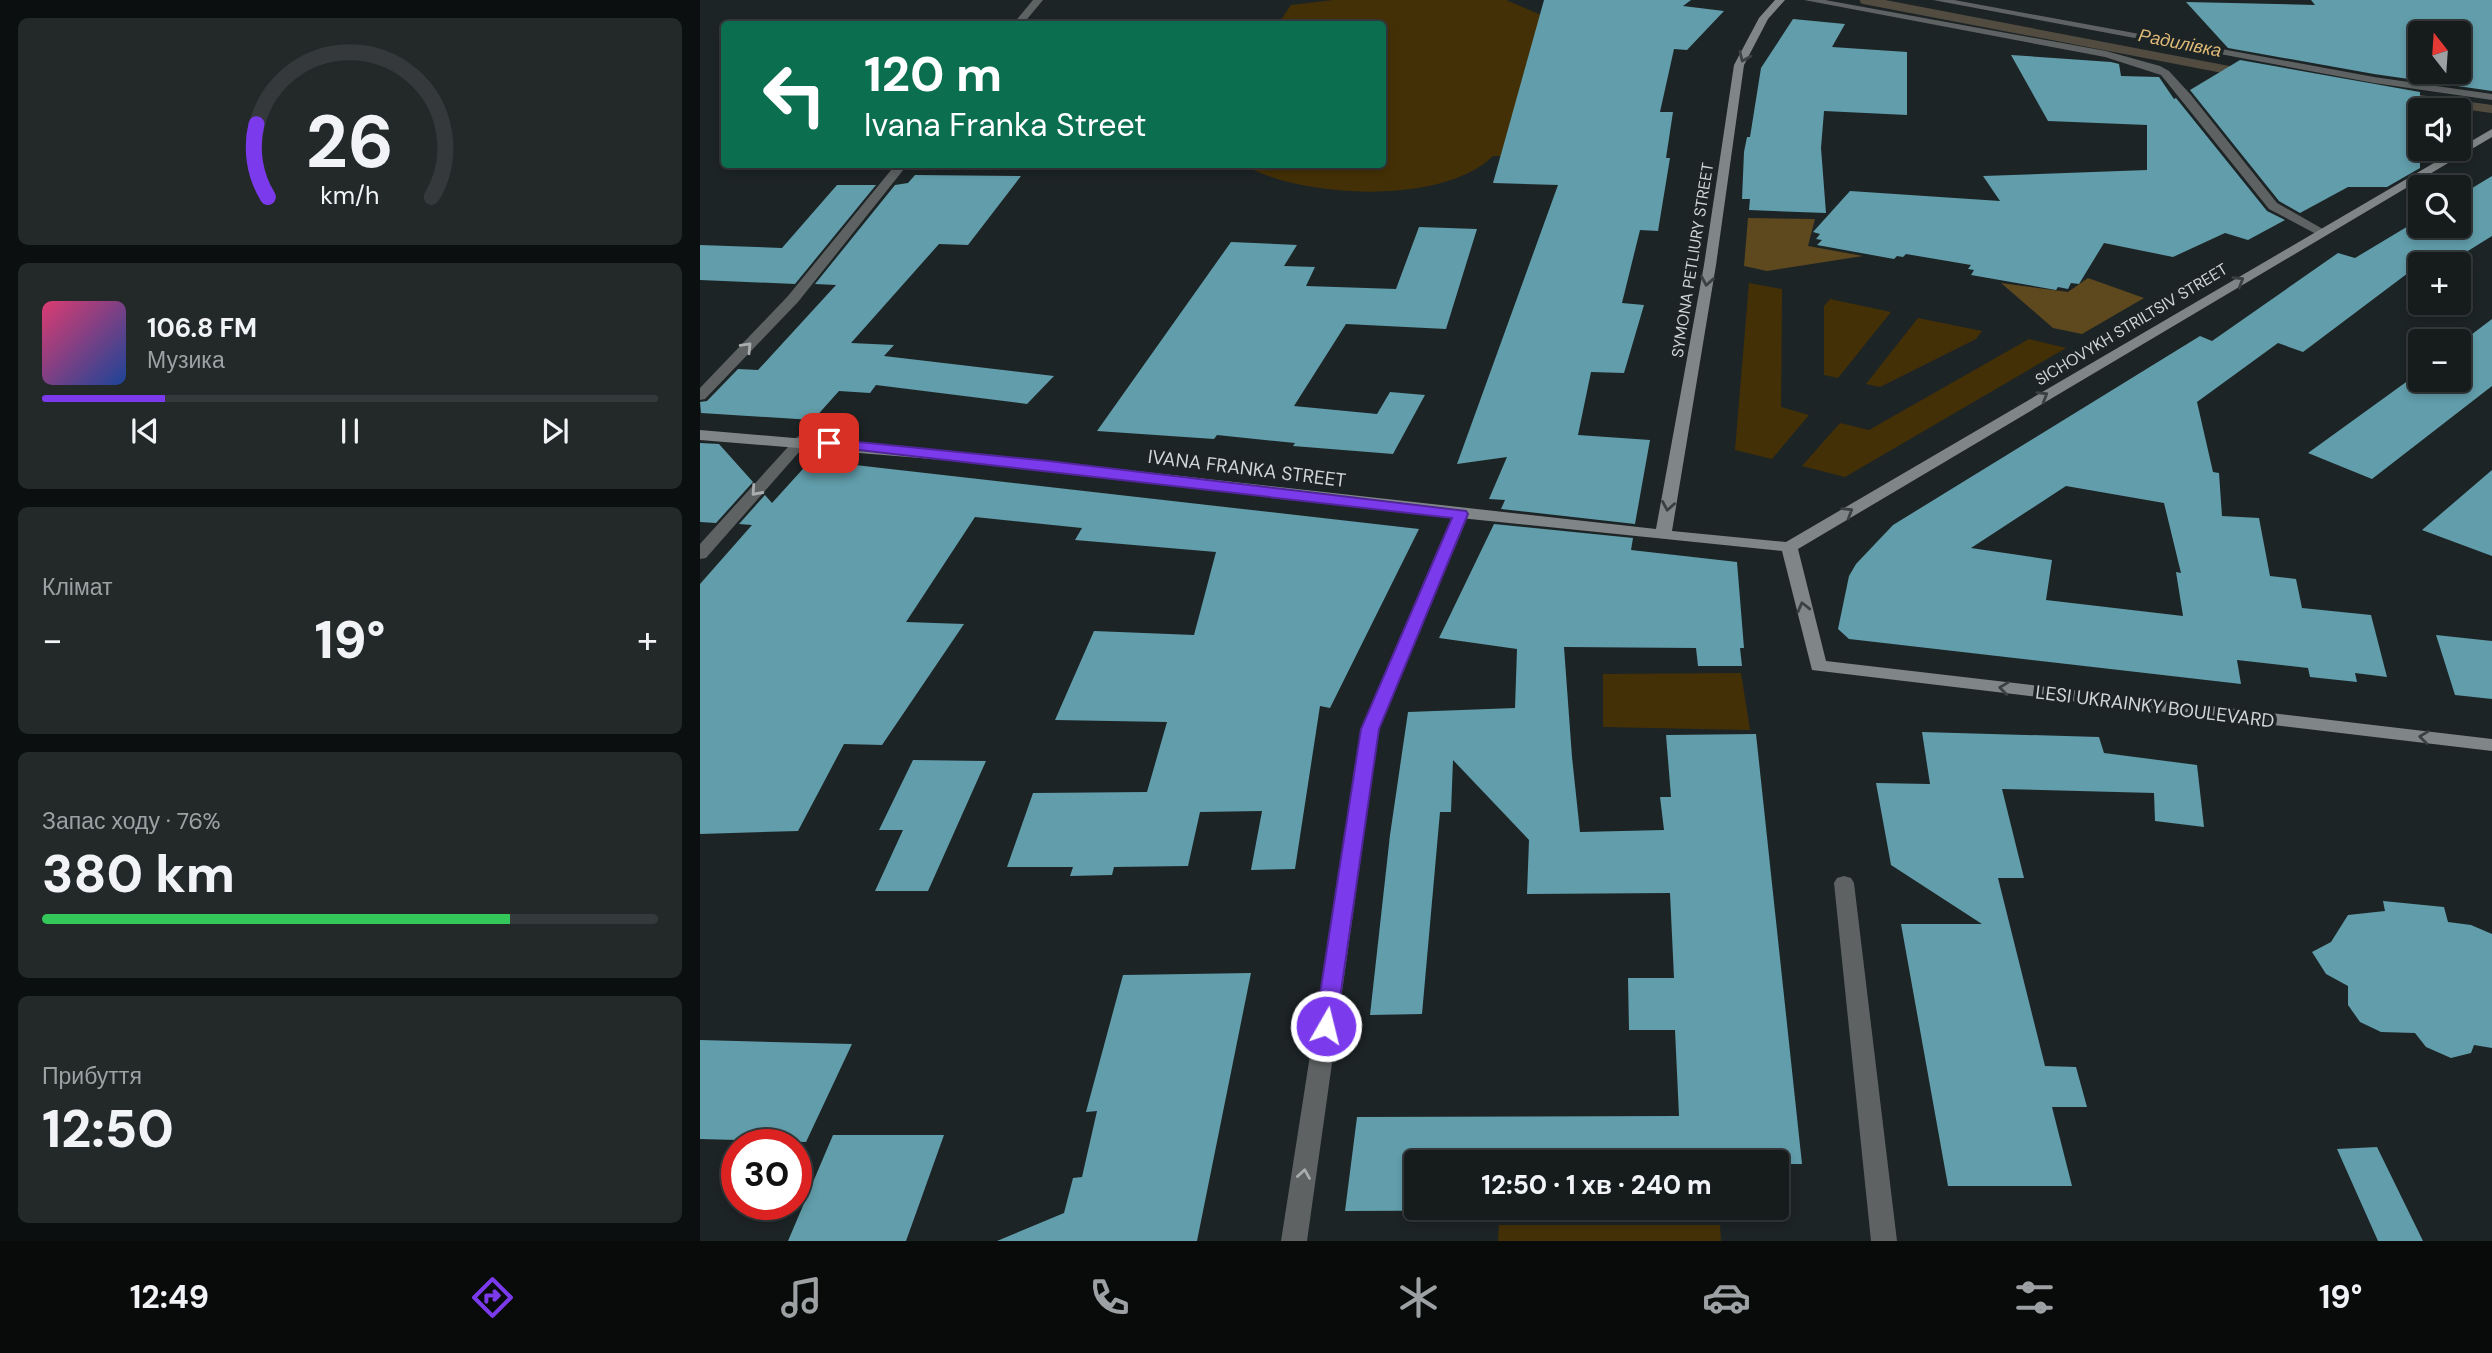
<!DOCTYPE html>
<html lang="uk">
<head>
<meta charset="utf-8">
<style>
  body { margin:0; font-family:"DM Sans",sans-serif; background:#232829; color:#f1f3f6; height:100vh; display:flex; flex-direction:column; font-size:26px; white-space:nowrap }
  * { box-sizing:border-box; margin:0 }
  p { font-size:23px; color:#9ea1a3 }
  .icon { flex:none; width:38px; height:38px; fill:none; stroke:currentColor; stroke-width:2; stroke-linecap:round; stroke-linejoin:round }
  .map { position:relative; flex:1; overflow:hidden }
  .details { display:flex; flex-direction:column; gap:18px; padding:18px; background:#0c0f0f; width:700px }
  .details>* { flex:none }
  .hud { position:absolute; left:21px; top:21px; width:665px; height:147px; border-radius:7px; box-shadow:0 4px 10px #0003,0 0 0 2px #35393b; background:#0b6e4f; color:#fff; overflow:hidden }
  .needle { width:46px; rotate:343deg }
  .controls { position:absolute; left:1708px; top:21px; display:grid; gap:14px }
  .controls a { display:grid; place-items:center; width:63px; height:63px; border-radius:7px; background:#161b1c; box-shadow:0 4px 10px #0003,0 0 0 2px #35393b; font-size:35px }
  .speed { position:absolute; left:21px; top:1129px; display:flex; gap:14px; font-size:35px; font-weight:700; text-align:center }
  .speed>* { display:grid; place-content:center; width:91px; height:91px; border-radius:50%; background:#161b1c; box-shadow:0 4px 10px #0003,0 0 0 2px #35393b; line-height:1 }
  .speed .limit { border:10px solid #d22; background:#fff; color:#111 }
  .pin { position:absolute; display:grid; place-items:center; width:60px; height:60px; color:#fff; margin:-30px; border-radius:14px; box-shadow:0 4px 10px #0006 }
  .me { position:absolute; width:77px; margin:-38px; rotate:8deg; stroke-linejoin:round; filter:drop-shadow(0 0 5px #0008) }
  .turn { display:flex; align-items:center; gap:24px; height:147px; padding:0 28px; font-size:32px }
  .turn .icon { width:91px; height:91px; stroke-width:2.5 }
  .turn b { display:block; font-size:49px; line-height:60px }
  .big { font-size:52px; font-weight:800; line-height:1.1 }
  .details .tile { flex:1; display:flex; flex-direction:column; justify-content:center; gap:10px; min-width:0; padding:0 24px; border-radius:10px; background:#232829 }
  .details .dial { align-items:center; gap:0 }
  .dial svg { height:182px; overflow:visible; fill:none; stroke:#35393b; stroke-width:7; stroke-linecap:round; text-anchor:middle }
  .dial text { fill:#f1f3f6; stroke:none }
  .song { display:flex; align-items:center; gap:21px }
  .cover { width:84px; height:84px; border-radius:10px; background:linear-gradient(135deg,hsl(340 70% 55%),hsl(220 70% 35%)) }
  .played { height:7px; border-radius:4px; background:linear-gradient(90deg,#7c3aed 20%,#35393b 20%) }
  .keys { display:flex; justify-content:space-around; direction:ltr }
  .heat { display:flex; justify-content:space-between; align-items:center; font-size:38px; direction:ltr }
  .charge { height:10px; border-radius:5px; background:linear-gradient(90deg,#34c759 76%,#35393b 0) }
  .trip { position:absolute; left:704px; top:1150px; width:385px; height:70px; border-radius:7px; background:#161b1c; box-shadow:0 4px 10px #0003,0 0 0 2px #35393b; font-weight:800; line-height:70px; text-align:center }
  .dock { display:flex; height:112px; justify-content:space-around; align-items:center; background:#090b0b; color:#9ea1a3 }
  .dock .icon { width:49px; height:49px }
  .dock .active { color:#7c3aed }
  .dock b { font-size:32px; color:#f1f3f6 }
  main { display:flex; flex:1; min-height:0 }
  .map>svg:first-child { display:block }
  .green { fill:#443006 }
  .forest { fill:#5e481e }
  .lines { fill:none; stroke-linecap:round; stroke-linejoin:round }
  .stream { stroke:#524c40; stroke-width:8 }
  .building { fill:#619daa; fill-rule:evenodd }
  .street { fill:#5e6263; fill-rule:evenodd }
  .secondary { fill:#808687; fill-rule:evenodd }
  .oneway { stroke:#3b4143 }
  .oneway2 { stroke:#a9adae }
  .route { fill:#7c3aed; stroke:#51269a; stroke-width:2 }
  .labels { text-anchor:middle; stroke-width:7; stroke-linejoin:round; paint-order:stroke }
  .far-street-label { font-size:16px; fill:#d1d5d6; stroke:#1d2426 }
  .far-water-label { font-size:18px; font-style:italic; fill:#e0bb78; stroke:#1d2426 }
  .street-label { font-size:19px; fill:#d1d5d6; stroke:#1d2426 }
</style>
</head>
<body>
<main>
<section class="details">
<div class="tile dial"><svg viewBox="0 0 100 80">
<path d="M14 69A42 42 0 1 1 86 69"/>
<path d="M14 69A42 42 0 0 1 9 37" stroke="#7c3aed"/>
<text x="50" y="56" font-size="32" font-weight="700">26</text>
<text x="50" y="72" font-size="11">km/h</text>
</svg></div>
<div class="tile">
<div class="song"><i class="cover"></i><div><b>106.8 FM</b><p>Музика</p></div></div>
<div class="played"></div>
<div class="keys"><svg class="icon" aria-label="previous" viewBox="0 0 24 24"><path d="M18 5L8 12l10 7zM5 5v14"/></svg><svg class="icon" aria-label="pause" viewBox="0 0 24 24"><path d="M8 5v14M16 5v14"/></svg><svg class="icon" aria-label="next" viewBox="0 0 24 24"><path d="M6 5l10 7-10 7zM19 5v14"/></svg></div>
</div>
<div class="tile"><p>Клімат</p>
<div class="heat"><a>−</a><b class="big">19°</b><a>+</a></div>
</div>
<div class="tile"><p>Запас ходу · 76%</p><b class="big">380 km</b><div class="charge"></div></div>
<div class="tile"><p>Прибуття</p><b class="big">12:50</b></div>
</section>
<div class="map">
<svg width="1792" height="1241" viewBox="0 0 1792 1241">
  <rect width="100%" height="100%" fill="#1d2426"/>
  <path class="green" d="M633 0H806L846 17 830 156H793C744 205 602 199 544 165L682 164V24H578L591 5Z
    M1049 283 1082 289 1081 407 1109 415 1072 459 1035 450Z
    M1130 299 1191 312 1138 378 1124 375V306Z
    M1218 318 1282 331 1276 339 1180 387 1166 384Z
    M1329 339 1366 348 1145 477 1102 466 1140 423 1169 430Z
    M1041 673 1050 730 903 727V674Z
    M799 1225H1020L1021 1241H798Z"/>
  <path class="forest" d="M1048 218 1115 219 1108 246 1163 256 1067 271 1044 266Z
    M1388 278 1444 298 1382 334 1353 328 1301 283 1368 292Z"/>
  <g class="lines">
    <path class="stream" d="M1164 0 1539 72
      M1705 97 1792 109"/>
  </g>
  <path class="building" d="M844 0H991L983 6 1024 11 987 50 974 49 960 112H973L966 158H970L958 231 940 230 922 303 944 305 924 373 891 372 878 435 950 440 935 524 801 509 805 500 789 499 807 457 757 464 858 185 793 183Z
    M1611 0H1792V91L1674 74 1528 48 1486 2 1615 5ZM1720 33H1759V72H1720Z
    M1093 19 1145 24 1132 47 1207 52V115L1124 111 1121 148 1126 213 1049 210 1050 199H1042L1044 152 1047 137H1050L1061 68Z
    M1311 55 1411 62 1419 64 1421 76 1459 77 1474 99 1476 98 1567 211 1585 220 1548 240 1525 233 1473 257 1404 243 1379 284 1371 283 1368 289 1358 287 1356 290 1271 275 1274 270 1268 269 1271 265 1206 254 1203 257 1197 256 1194 259 1117 245 1122 240 1116 239 1120 234 1113 232 1150 191 1300 201 1283 176 1447 170V125L1348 121Z
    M1540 60 1720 92V168L1687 187H1648L1600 213 1579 201 1490 90Z
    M215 175 321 176 268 245 239 244 151 343 194 345 184 356 354 376 327 404 176 385 170 393 139 391 113 420 1 413 0 402 7 401 38 369 58 370 136 285 115 284 195 185 208 183Z
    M1792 176V236L1747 264H1720L1603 352 1578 343 1497 402 1513 472 1519 473 1522 516 1559 518 1570 576 1596 579 1602 608 1671 615 1687 677 1655 673 1657 682 1610 677 1608 668 1537 660 1541 684 1149 639 1138 629 1149 576 1156 564 1193 525 1500 336 1512 341 1638 253 1655 258 1720 219V226H1759V196ZM1366 486 1464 503 1481 573 1476 572 1483 616 1346 600 1352 560 1271 548Z
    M137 185H176L95 284 0 280V245L82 248Z
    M719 227 777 229 746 329 646 324 594 406 677 414 690 392 725 395 693 454 593 446 595 443 517 435 514 439 397 431 531 242 597 245 584 266 615 267 606 286 696 289Z
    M1792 319V386L1672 479 1608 453 1720 372V380H1759V344Z
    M0 443 19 444 53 482 16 523 0 522Z
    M111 460 719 529 630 708 620 706 595 869 551 870 562 811 500 812 488 866 414 867 412 875 370 876 373 867H307L333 793 447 792 467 722 355 720 394 631 494 635 516 552 375 540 382 528 275 517 206 622 264 624 182 745 144 744 98 831 0 834V584L52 525 39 524 65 495 72 503Z
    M1792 470V556L1722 530Z
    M794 524 933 538 931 550 1037 562 1044 648H1040L1042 666H998L996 648 864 647 872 757 880 832 964 830 960 797H971L966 735 1056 734 1102 1164H1084L1089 1209 645 1211 657 1117 979 1116 975 1030H929L928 978H974L970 893 827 894 829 840 753 760 751 812H740L722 1014 670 1015 690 835 708 712 815 708 817 649 739 638ZM716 1162H1076V1208H716Z
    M1736 635 1792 641V699L1755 695Z
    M1222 732 1399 737 1404 753 1497 765 1504 827 1455 821 1454 793 1302 789 1324 878H1298L1345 1066 1376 1067 1387 1107H1352L1372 1186H1248L1201 924H1282L1191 865 1176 783 1230 784Z
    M213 760 286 761 228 891H175L203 830H179Z
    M1683 901 1744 907 1748 922 1771 925 1792 934V1048L1774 1045 1771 1053 1751 1058 1726 1047 1715 1033 1681 1032 1660 1022 1648 1005V986L1626 974 1612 952 1631 942 1648 915 1685 911Z
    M551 973 497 1241H297L364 1213 373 1178 382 1177 397 1111 386 1112 423 975Z
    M0 1040 152 1044 106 1142 0 1139Z
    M133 1135H244L206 1241H88Z
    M1677 1147 1723 1241H1678L1637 1149Z"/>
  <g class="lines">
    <path class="street" d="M333 0H343L323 24H313Z
      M1104 0H1125L1406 51 1460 66 1469 71 1491 95 1577 203 1628 232 1626 235H1618L1569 209 1461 75 1405 57Z
      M1233 0H1254L1674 77 1792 94V100L1674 83Z
      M196 164H208L98 302 5 399 0 400V388L88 296Z
      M102 435 110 440 107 443 6 558 0 559V544L97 437Z
      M761 509 769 514 679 729 607 1241H581L661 729 753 514Z
      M1144 876 1151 878 1154 883 1197 1241H1171L1134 883 1137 878Z"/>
    <path class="secondary" d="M1075 0H1085L1068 19 1044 65 1016 265 972 531 1086 542 1792 129V137L1098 549 1126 661 1792 739V751L1112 670 1082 551 711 513 293 464 0 440V430L293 455 956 529 1004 265 1034 65 1059 18Z"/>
  </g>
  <defs><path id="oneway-chevron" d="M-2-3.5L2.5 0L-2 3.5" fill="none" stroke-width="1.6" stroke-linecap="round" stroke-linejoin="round" transform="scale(1.75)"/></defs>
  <g class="oneway">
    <use href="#oneway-chevron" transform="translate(1044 57) rotate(114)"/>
    <use href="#oneway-chevron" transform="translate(1007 281) rotate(100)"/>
    <use href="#oneway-chevron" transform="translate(1539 281) rotate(-31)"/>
    <use href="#oneway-chevron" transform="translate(1343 396) rotate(-31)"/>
    <use href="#oneway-chevron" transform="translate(968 506) rotate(100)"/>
    <use href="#oneway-chevron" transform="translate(1148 512) rotate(-31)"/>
    <use href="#oneway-chevron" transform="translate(1103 607) rotate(-104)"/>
    <use href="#oneway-chevron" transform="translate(1304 688) rotate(-173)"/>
    <use href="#oneway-chevron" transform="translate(1724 737) rotate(-173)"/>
  </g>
  <g class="oneway2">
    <use href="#oneway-chevron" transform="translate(47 347) rotate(-46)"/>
    <use href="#oneway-chevron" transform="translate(56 491) rotate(132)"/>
    <use href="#oneway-chevron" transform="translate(604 1174) rotate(-81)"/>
  </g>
  <path class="route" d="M129 439 349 461 766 511 768 514 679 729 636 1026 633 1031 626 1033 618 1031 615 1026 661 729 752 518 124 446 122 443Z"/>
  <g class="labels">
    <g class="far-street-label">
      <text transform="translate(992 260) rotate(-81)" y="6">SYMONA PETLIURY STREET</text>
      <text transform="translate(1431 324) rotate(-31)" y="6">SICHOVYKH STRILTSIV STREET</text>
    </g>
    <g class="far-water-label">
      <text transform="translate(1480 43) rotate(11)" y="6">Радилівка</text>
    </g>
    <g class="street-label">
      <text transform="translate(547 468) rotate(7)" y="7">IVANA FRANKA STREET</text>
      <text transform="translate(1455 706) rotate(7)" y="7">LESI UKRAINKY BOULEVARD</text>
    </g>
  </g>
</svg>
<div class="controls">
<a><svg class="needle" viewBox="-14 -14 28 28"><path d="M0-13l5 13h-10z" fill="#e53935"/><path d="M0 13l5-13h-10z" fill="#9ea1a3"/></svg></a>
<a><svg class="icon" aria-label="sound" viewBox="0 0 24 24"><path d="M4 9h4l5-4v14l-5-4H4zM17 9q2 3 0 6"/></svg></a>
<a><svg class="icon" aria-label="search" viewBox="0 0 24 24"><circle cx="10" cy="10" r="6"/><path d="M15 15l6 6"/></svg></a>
<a>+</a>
<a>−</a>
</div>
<div class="speed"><div class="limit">30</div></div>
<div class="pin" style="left:129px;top:443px;background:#d93025"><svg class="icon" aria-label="arrive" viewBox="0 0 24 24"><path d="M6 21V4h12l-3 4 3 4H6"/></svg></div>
<svg class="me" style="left:626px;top:1026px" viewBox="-20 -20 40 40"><circle r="17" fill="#7c3aed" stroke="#fff" stroke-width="3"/><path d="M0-11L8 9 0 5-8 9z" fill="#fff"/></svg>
<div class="trip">12:50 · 1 хв · 240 m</div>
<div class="hud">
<div class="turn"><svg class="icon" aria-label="left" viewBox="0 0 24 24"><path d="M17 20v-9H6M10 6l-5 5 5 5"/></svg><div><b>120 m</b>Ivana Franka Street</div></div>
</div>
</div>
</main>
<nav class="dock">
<b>12:49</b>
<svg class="icon active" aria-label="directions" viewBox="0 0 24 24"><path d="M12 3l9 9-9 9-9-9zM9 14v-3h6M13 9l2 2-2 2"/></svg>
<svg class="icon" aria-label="music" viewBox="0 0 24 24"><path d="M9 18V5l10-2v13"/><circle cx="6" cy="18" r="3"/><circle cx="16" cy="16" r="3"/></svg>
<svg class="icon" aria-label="phone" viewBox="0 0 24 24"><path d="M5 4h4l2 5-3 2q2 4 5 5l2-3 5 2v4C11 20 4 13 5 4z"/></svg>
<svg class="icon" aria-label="climate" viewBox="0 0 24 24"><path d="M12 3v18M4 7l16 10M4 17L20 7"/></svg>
<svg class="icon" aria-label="car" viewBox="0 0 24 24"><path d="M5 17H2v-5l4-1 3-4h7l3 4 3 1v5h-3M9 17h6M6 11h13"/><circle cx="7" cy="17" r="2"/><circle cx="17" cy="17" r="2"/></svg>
<svg class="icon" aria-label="filters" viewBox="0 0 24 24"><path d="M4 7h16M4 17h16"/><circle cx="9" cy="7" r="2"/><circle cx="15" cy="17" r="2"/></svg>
<b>19°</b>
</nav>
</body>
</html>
